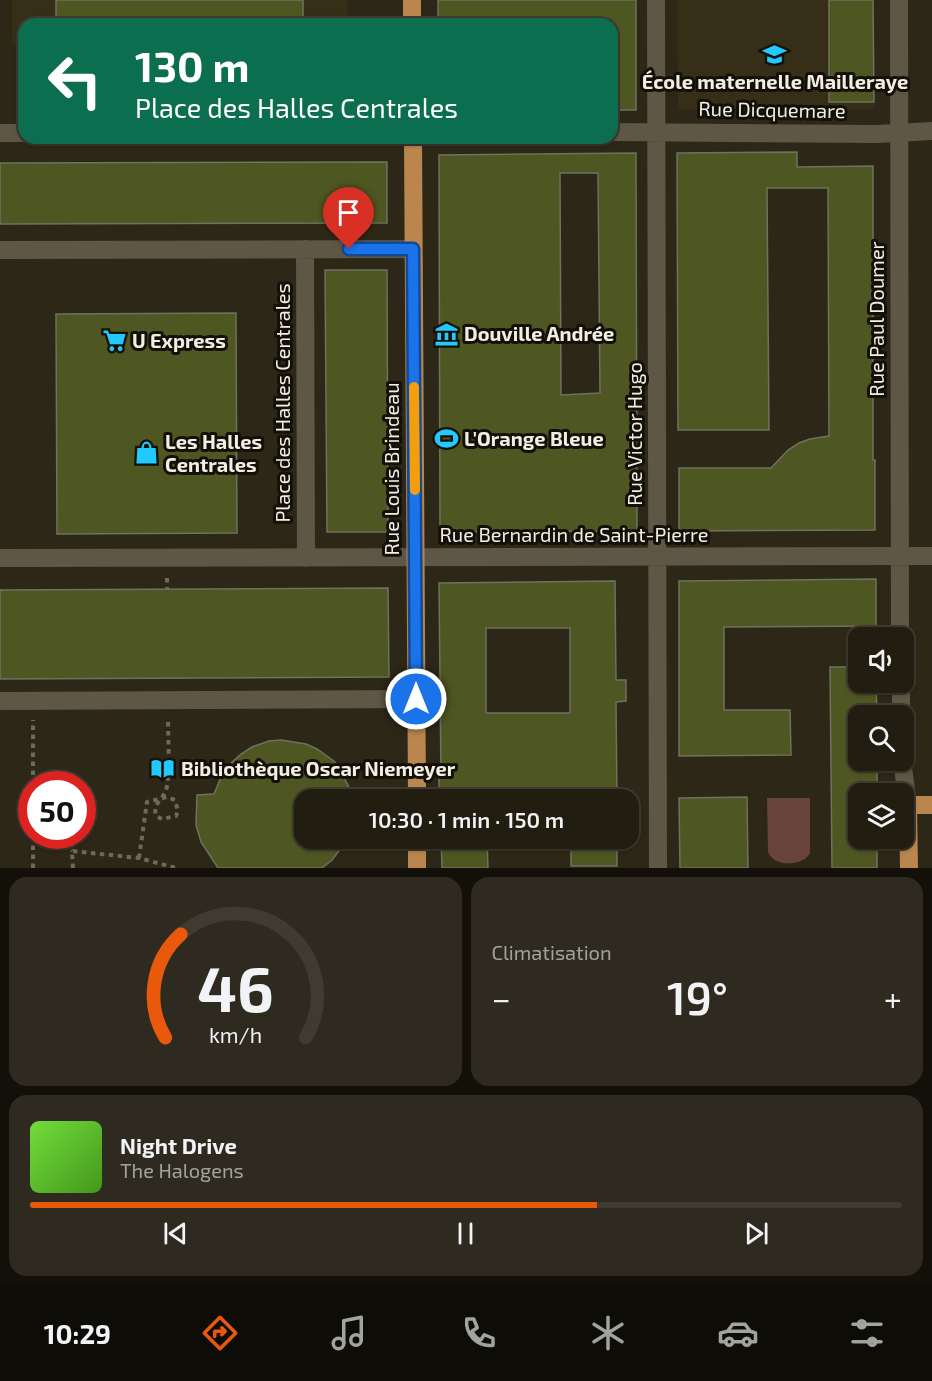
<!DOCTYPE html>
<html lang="fr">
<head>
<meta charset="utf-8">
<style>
  body { margin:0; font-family:"Exo 2",sans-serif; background:#2e2a1f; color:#f1f3f6; height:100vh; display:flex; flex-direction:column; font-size:22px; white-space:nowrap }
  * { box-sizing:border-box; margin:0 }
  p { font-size:20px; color:#a2a29f }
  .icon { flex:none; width:33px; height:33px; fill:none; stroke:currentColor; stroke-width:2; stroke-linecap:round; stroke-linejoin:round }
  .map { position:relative; height:868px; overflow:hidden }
  .side { display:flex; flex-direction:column; gap:9px; padding:9px; background:#131009; flex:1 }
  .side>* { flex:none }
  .guide { position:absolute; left:18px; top:18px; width:600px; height:126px; border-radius:18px; box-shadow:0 2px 4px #0004,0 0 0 2px #3f3b31; background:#0b6e4f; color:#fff; overflow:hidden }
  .tools { position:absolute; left:848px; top:627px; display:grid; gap:12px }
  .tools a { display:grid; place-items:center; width:66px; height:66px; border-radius:12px; background:#221d11; box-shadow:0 2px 4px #0004,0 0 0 2px #3f3b31; font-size:30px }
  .speed { position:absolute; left:18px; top:771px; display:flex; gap:12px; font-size:30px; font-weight:700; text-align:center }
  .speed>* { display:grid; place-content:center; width:78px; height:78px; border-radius:50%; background:#221d11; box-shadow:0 2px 4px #0004,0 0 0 2px #3f3b31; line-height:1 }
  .speed .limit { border:9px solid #d22; background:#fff; color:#111 }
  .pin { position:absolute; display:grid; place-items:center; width:51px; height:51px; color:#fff; margin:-62px -26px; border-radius:50% 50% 50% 0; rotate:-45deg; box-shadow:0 0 6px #0007 }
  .pin .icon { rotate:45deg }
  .me { position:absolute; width:66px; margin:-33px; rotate:0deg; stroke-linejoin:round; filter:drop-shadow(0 0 4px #0008) }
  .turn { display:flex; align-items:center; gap:21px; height:126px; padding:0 18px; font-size:27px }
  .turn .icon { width:78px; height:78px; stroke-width:2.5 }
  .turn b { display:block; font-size:42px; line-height:51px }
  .big { font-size:45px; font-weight:600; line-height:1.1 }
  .side .card { flex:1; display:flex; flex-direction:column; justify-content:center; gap:9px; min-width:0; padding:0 21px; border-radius:18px; background:#2e2a1f }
  .side .dial { align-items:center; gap:0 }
  .dial svg { height:156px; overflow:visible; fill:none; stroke:#3f3b31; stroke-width:7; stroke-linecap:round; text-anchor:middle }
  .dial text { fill:#f1f3f6; stroke:none }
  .song { display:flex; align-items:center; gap:18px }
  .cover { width:72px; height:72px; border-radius:9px; background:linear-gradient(135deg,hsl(100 70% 55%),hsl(100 70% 35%)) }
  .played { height:6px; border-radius:3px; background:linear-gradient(90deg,#ea580c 65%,#3f3b31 65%) }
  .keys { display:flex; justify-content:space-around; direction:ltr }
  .heat { display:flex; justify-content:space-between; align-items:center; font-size:33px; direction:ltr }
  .side .tiles { flex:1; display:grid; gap:9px; grid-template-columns:1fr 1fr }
  .card:last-child { grid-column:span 2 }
  .trip { position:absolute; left:294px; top:789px; width:345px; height:60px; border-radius:18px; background:#221d11; box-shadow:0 2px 4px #0004,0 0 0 2px #3f3b31; font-weight:600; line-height:60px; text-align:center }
  .tabs { display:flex; height:96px; justify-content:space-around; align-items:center; background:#0e0c07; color:#a2a29f }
  .tabs .icon { width:42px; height:42px }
  .tabs .on { color:#ea580c }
  .tabs b { font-size:27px; color:#f1f3f6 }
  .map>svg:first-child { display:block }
  .built { fill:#362e17 }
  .green { fill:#684339 }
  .building { fill:#4e5621; stroke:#6e7260; stroke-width:1.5; fill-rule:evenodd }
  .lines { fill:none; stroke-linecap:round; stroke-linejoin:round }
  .path { stroke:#6f695b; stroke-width:4; stroke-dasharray:4.5 4.5; stroke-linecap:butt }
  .minor { stroke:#5e5746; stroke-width:18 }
  .major { stroke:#ba864e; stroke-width:18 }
  .route-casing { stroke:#114b97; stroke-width:15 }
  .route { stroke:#1a73e8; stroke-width:10 }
  .slow { stroke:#f59e0b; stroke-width:10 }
  .labels { text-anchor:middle; stroke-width:6; stroke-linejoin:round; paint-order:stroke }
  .poi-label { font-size:20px; font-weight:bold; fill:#f2eee4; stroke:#131009; text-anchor:start }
  .street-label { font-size:20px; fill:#f2eee4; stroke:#131009 }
</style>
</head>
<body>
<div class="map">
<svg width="932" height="868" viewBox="0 0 932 868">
  <rect width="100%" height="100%" fill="#2d2717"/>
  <path class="built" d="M12 0H347V24H24V43H12Z
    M677 0H873L874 109 678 110Z"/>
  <path class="green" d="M767 798H810V853C804 866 774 868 768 852Z"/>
  <path class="building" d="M56 0H303V19H237V24H123V20H56Z
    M438 0H636V110H612V24H438Z
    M829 0H873L874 102H829Z
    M797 152V167L873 166V460H875V530L679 531V468H771L788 450 799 443 810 439 829 436 828 188H767L769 430H678L677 153Z
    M636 153 637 531 440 532 439 155ZM560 173H598L600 393 561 395Z
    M387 162V223L0 224V163Z
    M325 270H387L388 532H327Z
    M236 313 237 533 57 534 56 314Z
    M876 579V626L724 627V710H790L791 755 679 756V581Z
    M615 581 616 680H626V701L616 702 617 800H439V778L441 777 439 583ZM486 628H570V713H486Z
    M388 588 389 677 0 679V590Z
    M830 667H858V682H876L877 716H858V760H877V794H858V838H877V868H832Z
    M281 740 306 744 317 749 335 762 348 785 352 800H304V838H349L332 860 322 868H218L201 842 196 825 197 795 214 794 221 777 230 764 241 754 252 747 269 741Z
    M747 797 748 868H680L679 798Z
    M441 838H487L488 868H442Z
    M571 838H617V866H571Z"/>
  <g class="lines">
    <path class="path" d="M93 20V24
      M251 24V19
      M167 578V589
      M33 784V720
      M60 836 72 851
      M139 858 147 802 167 797 175 800 178 811 176 816 162 819 156 816C152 802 166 798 167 786 170 764 168 740 168 718
      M33 868V836
      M73 868 72 851 139 858 176 868"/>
    <path class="minor" d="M656 0 658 868
      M899 0 900 638
      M612 132 877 134 932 131
      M0 133H24
      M305 249 306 558
      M0 250 413 249
      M0 558 932 556
      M901 682V716
      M0 701 416 699
      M902 760 908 805"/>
    <path class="major" d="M412 0V24
      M413 138 417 800
      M417 838V868
      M909 868 908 805H932"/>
  </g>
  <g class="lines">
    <defs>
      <path id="route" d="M349 249H413L416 699"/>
    </defs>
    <use href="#route" class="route-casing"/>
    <use href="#route" class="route"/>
    <path class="slow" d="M414 387 415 490"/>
  </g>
  <defs>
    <symbol id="school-bare" viewBox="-9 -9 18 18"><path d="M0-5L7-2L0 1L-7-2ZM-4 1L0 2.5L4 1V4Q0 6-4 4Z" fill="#22c9fe" stroke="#131009" stroke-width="2.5" paint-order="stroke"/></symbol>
    <symbol id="museum-bare" viewBox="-9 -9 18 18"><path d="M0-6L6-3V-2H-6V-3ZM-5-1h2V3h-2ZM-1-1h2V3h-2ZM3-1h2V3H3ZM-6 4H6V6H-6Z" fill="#22c9fe" stroke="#131009" stroke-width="2.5" paint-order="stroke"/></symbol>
    <symbol id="supermarket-bare" viewBox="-9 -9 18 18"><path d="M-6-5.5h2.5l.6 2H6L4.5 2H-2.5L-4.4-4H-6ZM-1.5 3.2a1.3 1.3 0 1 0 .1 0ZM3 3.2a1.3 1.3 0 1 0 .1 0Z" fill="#22c9fe" stroke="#131009" stroke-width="2.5" paint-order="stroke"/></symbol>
    <symbol id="stadium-bare" viewBox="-9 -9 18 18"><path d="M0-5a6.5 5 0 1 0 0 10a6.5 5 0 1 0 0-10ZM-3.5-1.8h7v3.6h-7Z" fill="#22c9fe" stroke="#131009" stroke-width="2.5" paint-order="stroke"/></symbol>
    <symbol id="shop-bare" viewBox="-9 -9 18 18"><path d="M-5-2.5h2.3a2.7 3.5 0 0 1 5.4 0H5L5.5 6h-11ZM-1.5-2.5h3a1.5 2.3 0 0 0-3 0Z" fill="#22c9fe" stroke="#131009" stroke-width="2.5" paint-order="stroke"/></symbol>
    <symbol id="library-bare" viewBox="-9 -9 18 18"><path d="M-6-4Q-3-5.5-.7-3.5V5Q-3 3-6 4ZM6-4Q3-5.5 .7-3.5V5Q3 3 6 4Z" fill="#22c9fe" stroke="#131009" stroke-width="2.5" paint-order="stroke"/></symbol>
  </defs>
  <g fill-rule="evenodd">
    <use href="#school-bare" x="758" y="38" width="33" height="33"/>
    <use href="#museum-bare" x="430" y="318" width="33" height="33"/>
    <use href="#supermarket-bare" x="98" y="324" width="33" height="33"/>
    <use href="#stadium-bare" x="430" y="422" width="33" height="33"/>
    <use href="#shop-bare" x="130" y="436" width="33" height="33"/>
    <use href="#library-bare" x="146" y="752" width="33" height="33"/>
  </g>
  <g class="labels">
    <g class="poi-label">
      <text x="775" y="89" text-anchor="middle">École maternelle Mailleraye</text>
      <text x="464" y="341">Douville Andrée</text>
      <text x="132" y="348">U Express</text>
      <text x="464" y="446">L'Orange Bleue</text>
      <text x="165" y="449">Les Halles<tspan x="165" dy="23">Centrales</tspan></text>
      <text x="181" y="776">Bibliothèque Oscar Niemeyer</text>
    </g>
    <g class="street-label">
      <text transform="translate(772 110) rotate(1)" y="7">Rue Dicquemare</text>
      <text transform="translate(877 319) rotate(-90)" y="7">Rue Paul Doumer</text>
      <text transform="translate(283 403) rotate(-90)" y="7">Place des Halles Centrales</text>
      <text transform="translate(635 434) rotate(-90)" y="7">Rue Victor Hugo</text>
      <text transform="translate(392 469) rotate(-90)" y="7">Rue Louis Brindeau</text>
      <text x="574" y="542">Rue Bernardin de Saint-Pierre</text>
    </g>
  </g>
</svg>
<div class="tools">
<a><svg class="icon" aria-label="sound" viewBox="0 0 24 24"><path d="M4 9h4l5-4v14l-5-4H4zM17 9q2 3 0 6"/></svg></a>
<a><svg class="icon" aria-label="search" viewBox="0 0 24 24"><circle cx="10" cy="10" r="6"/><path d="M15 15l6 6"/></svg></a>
<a><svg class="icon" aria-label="layers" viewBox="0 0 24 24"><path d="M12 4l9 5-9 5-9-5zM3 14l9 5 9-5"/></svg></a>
</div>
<div class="speed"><div class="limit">50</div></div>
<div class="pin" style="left:349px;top:249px;background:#d93025"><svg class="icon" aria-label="arrive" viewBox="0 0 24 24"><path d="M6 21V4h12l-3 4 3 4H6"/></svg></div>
<svg class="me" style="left:416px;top:699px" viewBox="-20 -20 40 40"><circle r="17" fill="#1a73e8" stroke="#fff" stroke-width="3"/><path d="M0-11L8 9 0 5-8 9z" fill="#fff"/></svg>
<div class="trip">10:30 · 1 min · 150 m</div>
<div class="guide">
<div class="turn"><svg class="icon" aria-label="left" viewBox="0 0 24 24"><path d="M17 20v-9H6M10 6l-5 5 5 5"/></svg><div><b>130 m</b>Place des Halles Centrales</div></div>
</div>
</div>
<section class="side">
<div class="tiles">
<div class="card dial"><svg viewBox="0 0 100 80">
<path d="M14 69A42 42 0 1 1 86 69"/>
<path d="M14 69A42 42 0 0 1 22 16" stroke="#ea580c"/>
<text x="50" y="56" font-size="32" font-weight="700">46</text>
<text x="50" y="72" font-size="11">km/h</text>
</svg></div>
<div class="card"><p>Climatisation</p>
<div class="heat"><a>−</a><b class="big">19°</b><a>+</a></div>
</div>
<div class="card">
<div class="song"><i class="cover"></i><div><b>Night Drive</b><p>The Halogens</p></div></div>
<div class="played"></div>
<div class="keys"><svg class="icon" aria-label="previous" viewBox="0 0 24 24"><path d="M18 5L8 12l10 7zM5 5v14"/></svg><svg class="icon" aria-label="pause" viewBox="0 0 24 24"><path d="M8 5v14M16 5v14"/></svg><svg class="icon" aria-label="next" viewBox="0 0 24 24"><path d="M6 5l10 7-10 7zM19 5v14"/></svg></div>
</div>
</div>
</section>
<nav class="tabs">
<b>10:29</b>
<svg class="icon on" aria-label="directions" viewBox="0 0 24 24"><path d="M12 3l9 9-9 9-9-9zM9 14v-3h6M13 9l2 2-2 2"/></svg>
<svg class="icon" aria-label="music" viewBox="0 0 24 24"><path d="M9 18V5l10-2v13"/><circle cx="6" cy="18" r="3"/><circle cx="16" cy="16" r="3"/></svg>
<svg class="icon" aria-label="phone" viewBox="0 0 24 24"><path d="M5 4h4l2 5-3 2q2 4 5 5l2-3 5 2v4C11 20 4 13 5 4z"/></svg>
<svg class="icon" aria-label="climate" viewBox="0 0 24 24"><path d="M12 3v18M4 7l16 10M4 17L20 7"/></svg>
<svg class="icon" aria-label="car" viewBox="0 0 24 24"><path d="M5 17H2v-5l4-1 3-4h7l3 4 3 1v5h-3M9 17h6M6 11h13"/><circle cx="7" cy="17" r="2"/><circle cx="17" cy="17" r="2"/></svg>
<svg class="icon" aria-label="filters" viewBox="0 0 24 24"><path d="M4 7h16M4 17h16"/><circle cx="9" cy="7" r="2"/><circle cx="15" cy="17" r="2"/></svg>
</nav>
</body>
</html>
